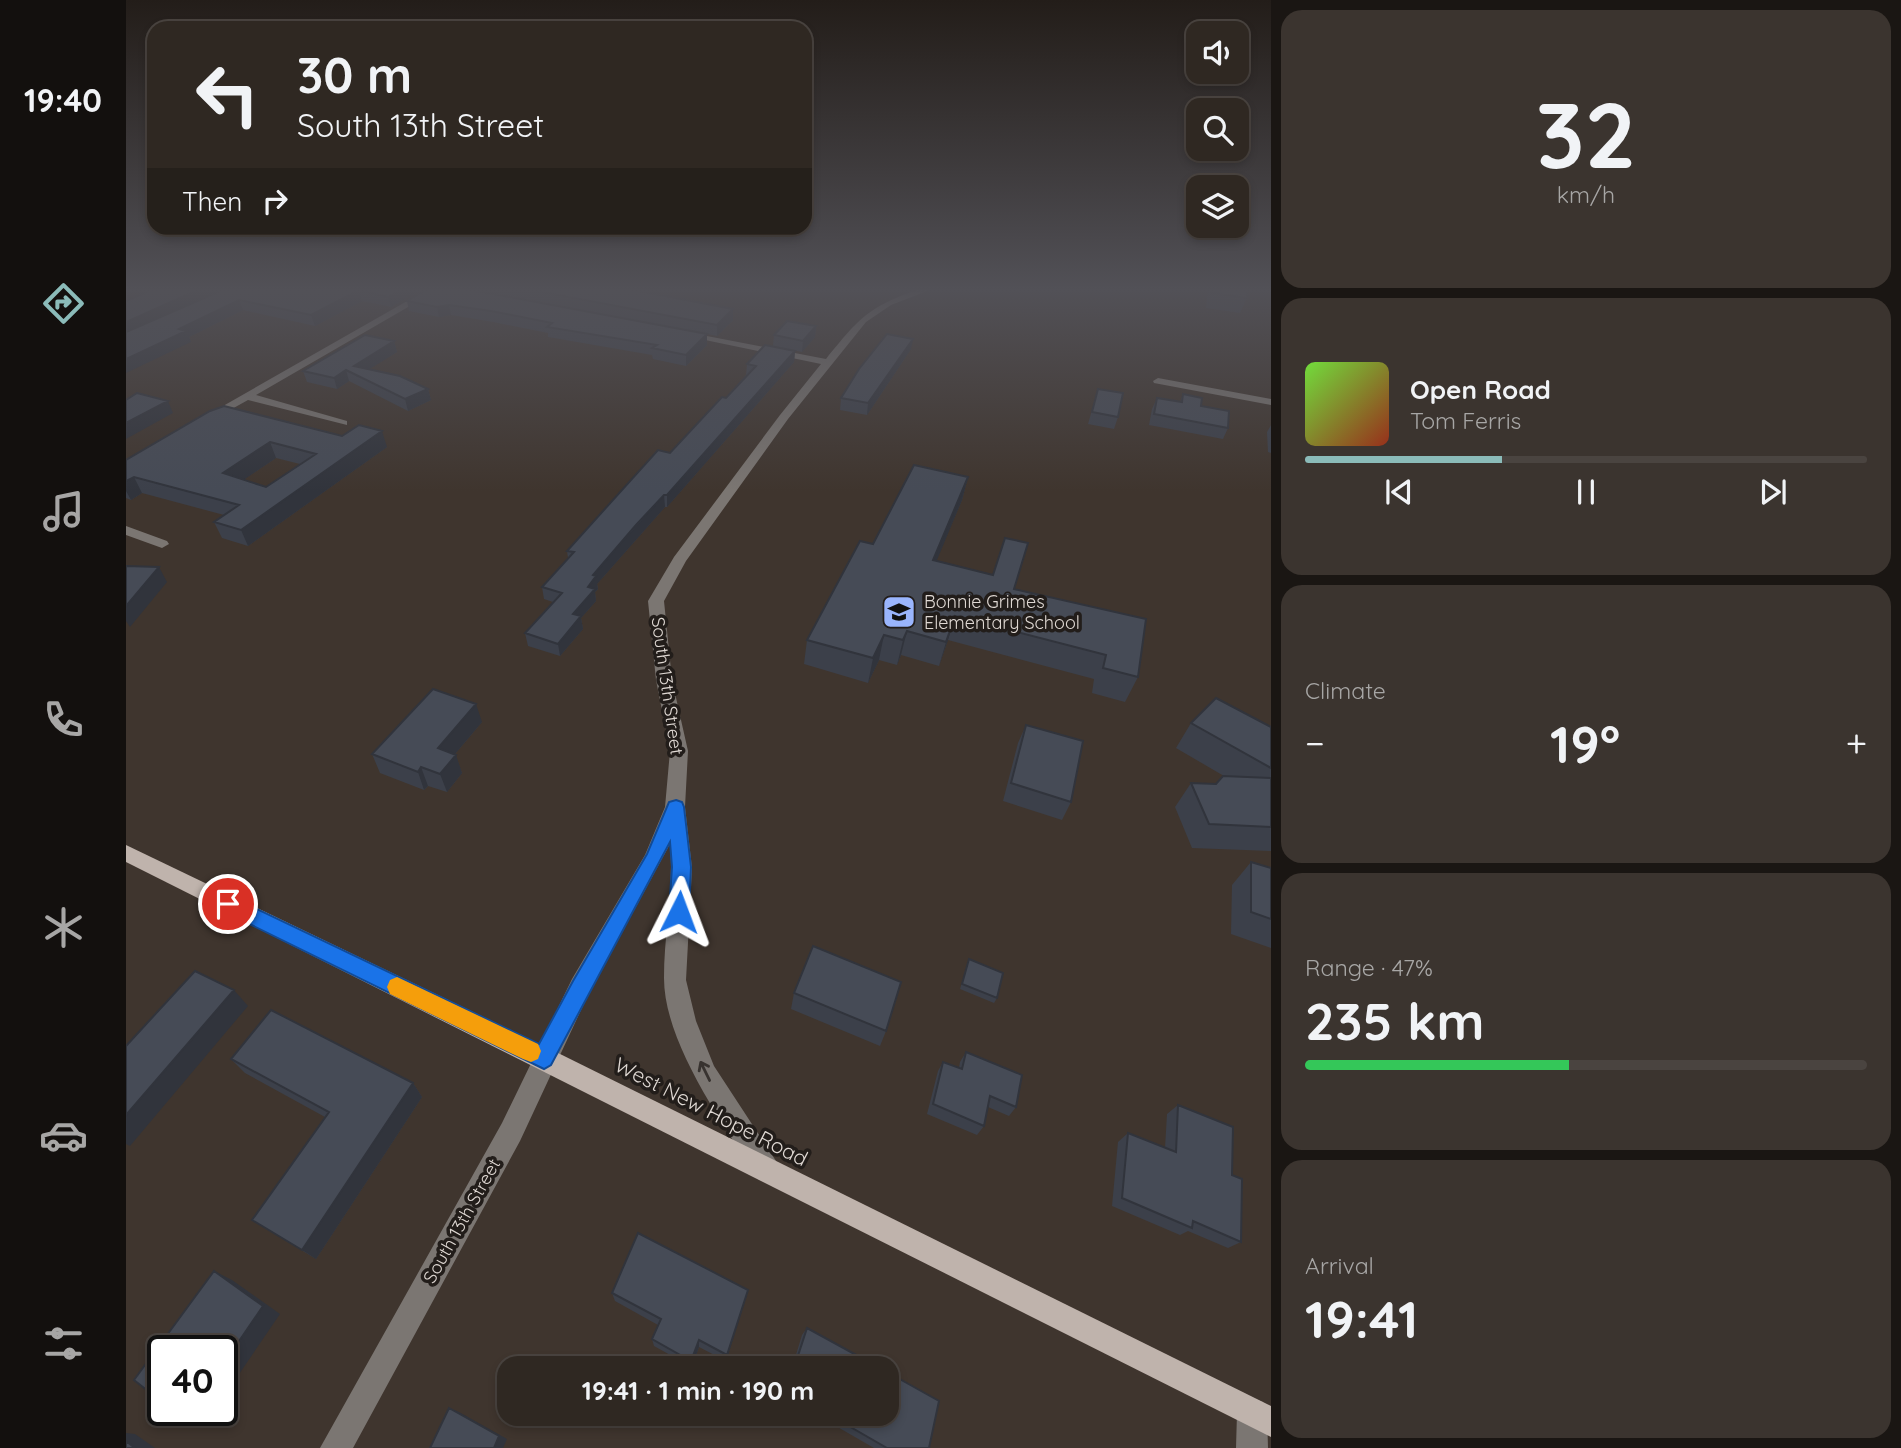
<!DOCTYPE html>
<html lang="en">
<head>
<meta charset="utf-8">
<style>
  body { margin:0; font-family:Quicksand,sans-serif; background:#3b342f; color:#f1f3f6; height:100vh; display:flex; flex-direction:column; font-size:26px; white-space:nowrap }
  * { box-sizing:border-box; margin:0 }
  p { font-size:23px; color:#a7a6a5 }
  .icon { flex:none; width:38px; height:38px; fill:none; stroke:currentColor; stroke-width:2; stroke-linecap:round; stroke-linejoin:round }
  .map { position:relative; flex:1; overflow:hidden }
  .sheet { display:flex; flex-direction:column; gap:10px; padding:10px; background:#1a1613; width:630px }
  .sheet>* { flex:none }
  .hud { position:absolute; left:21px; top:21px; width:665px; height:214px; border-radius:21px; box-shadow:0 4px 10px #0003,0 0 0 2px #4a4440; background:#2f2822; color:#f1f3f6; overflow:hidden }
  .fabs { position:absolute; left:1060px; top:21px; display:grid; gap:14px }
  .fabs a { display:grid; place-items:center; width:63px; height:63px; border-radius:14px; background:#2f2822; box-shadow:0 4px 10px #0003,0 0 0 2px #4a4440; font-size:35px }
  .speed { position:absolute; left:21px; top:1335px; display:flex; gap:14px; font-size:35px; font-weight:700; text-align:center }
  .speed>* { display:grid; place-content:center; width:91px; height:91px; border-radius:50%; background:#2f2822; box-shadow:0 4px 10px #0003,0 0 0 2px #4a4440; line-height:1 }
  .speed .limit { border:4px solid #111; border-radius:10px; background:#fff; color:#111 }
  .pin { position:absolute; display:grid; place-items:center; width:60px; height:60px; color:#fff; margin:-30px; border:4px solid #fff; border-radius:50%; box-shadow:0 2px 7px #0007 }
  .me { position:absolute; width:77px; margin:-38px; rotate:3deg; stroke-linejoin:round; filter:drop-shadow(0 0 5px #0008) }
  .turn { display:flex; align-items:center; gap:24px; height:147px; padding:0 35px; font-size:32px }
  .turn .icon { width:91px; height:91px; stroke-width:2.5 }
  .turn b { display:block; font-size:49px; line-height:60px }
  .then { display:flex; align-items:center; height:66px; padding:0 35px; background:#0003; gap:14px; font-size:26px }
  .big { font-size:52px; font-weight:700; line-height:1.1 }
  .sheet .card { flex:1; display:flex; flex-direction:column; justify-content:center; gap:10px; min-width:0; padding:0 24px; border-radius:21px; background:#3b342f }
  .sheet .dial { align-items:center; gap:0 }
  .dial b { font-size:91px; line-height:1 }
  .song { display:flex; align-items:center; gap:21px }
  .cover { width:84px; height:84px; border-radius:10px; background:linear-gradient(135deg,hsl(100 70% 55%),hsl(10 70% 35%)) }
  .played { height:7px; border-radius:4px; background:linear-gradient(90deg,#8bbbb9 35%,#4a4440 35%) }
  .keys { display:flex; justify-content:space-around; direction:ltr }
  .heat { display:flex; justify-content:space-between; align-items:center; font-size:38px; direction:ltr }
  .charge { height:10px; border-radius:5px; background:linear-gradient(90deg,#34c759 47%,#4a4440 0) }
  .trip { position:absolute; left:371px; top:1356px; width:402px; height:70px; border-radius:21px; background:#2f2822; box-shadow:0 4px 10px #0003,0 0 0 2px #4a4440; font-weight:700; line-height:70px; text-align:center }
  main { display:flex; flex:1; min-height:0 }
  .dock { display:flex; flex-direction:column; width:126px; justify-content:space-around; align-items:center; background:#13100e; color:#a7a6a5 }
  .dock .icon { width:49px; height:49px }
  .dock .active { color:#8bbbb9 }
  .dock b { font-size:32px; color:#f1f3f6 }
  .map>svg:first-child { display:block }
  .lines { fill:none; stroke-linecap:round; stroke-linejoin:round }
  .minor { fill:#7b7672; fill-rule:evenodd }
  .major { fill:#bfb3ac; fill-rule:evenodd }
  .wall { fill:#3c404a; fill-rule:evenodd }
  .shaded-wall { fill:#31343c }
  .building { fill:#464b56; stroke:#31343c; stroke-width:2; fill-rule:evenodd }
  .oneway { stroke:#383330 }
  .route { fill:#1a73e8; stroke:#114b97; stroke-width:2 }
  .slow { fill:#f59e0b }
  .labels { text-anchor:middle; stroke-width:7; stroke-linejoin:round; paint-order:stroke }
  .poi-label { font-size:18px; fill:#dfd8d3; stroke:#221d1a; text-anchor:start }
  .street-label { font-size:18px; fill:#dfd8d3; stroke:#221d1a }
  .near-street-label { font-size:21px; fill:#dfd8d3; stroke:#221d1a }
</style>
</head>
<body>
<main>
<nav class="dock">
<b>19:40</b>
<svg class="icon active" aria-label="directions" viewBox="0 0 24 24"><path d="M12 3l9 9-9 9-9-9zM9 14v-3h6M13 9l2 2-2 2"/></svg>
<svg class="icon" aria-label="music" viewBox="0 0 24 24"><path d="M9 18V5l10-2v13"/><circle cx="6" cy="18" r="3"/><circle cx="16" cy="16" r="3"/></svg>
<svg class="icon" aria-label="phone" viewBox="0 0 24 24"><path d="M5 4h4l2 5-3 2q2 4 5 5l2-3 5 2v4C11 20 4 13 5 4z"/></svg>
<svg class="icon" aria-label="climate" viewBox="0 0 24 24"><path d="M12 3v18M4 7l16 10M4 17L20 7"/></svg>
<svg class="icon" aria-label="car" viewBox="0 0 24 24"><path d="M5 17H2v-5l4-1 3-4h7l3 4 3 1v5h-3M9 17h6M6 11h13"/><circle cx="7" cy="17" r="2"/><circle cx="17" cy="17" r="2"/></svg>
<svg class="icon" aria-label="filters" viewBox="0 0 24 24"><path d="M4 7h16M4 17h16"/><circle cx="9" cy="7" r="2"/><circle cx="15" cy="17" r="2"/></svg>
</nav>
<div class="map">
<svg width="1145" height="1448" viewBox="0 0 1145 1448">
  <rect width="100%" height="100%" fill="#3f352e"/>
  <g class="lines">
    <path class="minor" d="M304 288H315L130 395 221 421V425L122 400 86 420 76 418Z
      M796 288H809L765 305 740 322 662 419 560 561 538 601 546 680 562 751 559 807 566 868 560 980 570 1021 588 1066 650 1161 654 1170 650 1179 641 1183 632 1179C598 1125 538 1043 538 978 538 933 548 889 544 844L462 995 394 1141 227 1448H194L376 1123 446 979 519 855 539 807 544 751 530 680 522 601 548 557 654 415 695 364 555 335 560 332 700 359C735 316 742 307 796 288Z
      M1032 378 1145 399V405L1028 383 1027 381Z
      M0 526 41 541 43 544 36 548 0 535Z
      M1126 1398 1137 1402 1141 1413 1142 1448H1110L1111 1413 1115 1402Z"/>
    <path class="major" d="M0 845 426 1050 1145 1406V1437L0 862Z"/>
  </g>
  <path class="wall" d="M12 288H298L265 307 236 301 189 326 117 310 63 337 65 342 23 291Z
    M342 288H497L607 309V320L591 336Z
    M1082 288H1121V298L1114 313 1080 308Z
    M281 301 581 334V345L560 366 527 359 526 355 422 337V333L367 322 325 315 313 317 283 311Z
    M690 326 689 337 676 352 647 346 648 335Z
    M268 341 271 352 243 369 302 389 305 400 282 411 223 381 211 389 181 382 177 371Z
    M785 349 741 415 714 410 715 398Z
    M669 351 668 362 541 507H539L471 584 472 589 469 592 470 601 455 618 457 629 434 656 402 646 399 633 427 602 418 599 416 587 442 558 441 551 544 453 600 398 620 375 621 364Z
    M972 389 992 417 988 429 962 424Z
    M1057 394 1075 406 1102 428 1097 439 1023 425 1026 409 1031 398 1054 402Z
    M84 411 216 436 261 447 122 546 96 538 88 522 98 515 16 493 5 500 0 498V460ZM150 458 174 464 140 487 117 480Z
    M1145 425V453L1142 452 1141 432Z
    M842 477 836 500 810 561 888 589 1012 677 999 702 966 693 968 679 822 640 813 666 775 655 771 665 753 660 742 683 678 664 681 640 747 544Z
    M356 722 329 754 336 773 321 792 302 786 298 790 254 773 246 754Z
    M1065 723 1145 727V851L1066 848 1049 807 1065 783 1090 784 1098 776 1050 748Z
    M900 725 945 802 936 820 877 801 892 743Z
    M1125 862 1145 868V948L1105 934 1106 885Z
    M843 959 871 998 868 1003 834 989 841 965Z
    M668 993 760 1031 754 1046 665 1009Z
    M840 1052 890 1107 883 1116 862 1107 858 1126 851 1135 801 1114 812 1071 817 1062 833 1068 834 1062Z
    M105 1059 287 1083 296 1097 190 1259 126 1220 199 1117 119 1073Z
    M1052 1105 1106 1175 1115 1242 1102 1248 1062 1231 1054 1235 986 1206 992 1142 1002 1133 1039 1148 1041 1114Z
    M622 1290 600 1361 573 1347 566 1367 528 1346 526 1339 532 1325 489 1301 486 1293Z
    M681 1328 754 1368H666L676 1335Z
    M689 1414H761L803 1448H748Z"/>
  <path class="shaded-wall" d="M76 288H103L0 335V322Z
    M278 288H298L265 307 262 297Z
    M233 290 236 301 189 326 185 315Z
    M113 300 117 310 63 337 65 342 0 373V359L53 329Z
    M323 305 325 315 313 317 311 307Z
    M607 309V320L591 336V325Z
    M690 326 689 337 676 352 677 341Z
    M581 334V345L560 366V355Z
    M787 339 785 349 741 415 742 403Z
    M268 341 271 352 231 377 228 366Z
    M669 351 668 362 541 507V495Z
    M220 370 223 381 211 389 208 378Z
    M302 389 305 400 282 411 279 399Z
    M42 401 47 413 0 439V423Z
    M256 431 261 447 122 546 115 530Z
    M144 442 150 458 104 489 97 473Z
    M8 477 16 493 5 500 0 491V481Z
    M842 477 836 500 801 584 807 560Z
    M538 495 539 507 471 584 472 589 469 592 470 601 455 618 457 629 434 656 432 644 467 575Z
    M33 567 41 582 4 627 0 621V606Z
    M829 616 822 640 813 666 820 642Z
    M781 631 775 655 771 665 777 640Z
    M758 635 753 660 742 683 747 658Z
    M350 704 356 722 318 767 312 748Z
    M330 755 336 773 321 792 314 774Z
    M295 767 302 786 298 790 292 772Z
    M108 990 122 1006 4 1146 0 1144V1115Z
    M287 1083 296 1097 190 1259 176 1250Z
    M88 1271 106 1280 154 1314 96 1399V1366Z
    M622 1290 620 1298 600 1361 601 1355Z
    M573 1340V1347L566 1367 565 1361Z
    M323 1408 333 1412 381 1439 377 1448H368Z
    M65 1410H89L80 1424 59 1420Z
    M0 1433 9 1434 29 1448H9L0 1441Z"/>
  <path class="building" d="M29 288H76L0 322V301Z
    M101 288H278L262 297 233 290 185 315 113 300 53 329 60 331 0 359V332Z
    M303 288H335L581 334 560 355 526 348 531 345 421 327 426 323 365 311 323 305 311 307 281 301Z
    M395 288H497L607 309 591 325Z
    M1086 288H1121V298L1086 293Z
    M661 321 690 326 677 341 648 335Z
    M761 334 787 339 742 403 715 398 733 369Z
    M239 335 268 341 228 366 274 376 302 389 279 399 220 370 208 378 177 371Z
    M639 345 669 351 541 495H538L510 525 467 575 470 576 462 587 469 589 447 614 455 616 432 644 399 633 436 593 416 587 448 552 441 551 532 450 544 453 596 397 600 398 630 366 621 364Z
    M972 389 997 393 992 417 966 412Z
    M11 393 42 401 0 423V400Z
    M1057 394 1076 398 1075 406 1103 411 1102 428 1028 414 1031 398 1056 402Z
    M98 406 216 436 233 425 256 431 115 530 88 522 113 505 8 477 0 481V460L84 411ZM144 442 190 454 140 487 97 473Z
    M788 465 842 477 807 560 867 575 879 538 902 543 888 589 1020 619 1012 677 977 668 980 655 829 616 820 642 781 631 777 640 758 635 747 658 681 640 734 541 747 544Z
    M0 566 33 567 0 606Z
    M307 689 350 704 312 748 330 755 314 774 295 767 292 772 246 754Z
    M1090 698 1145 727V768L1065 723Z
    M900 725 957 741 945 802 885 783Z
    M1097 776 1145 778V827L1083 824 1065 783 1090 784Z
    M1125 862 1145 868V919L1125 912Z
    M687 946 775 982 760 1031 668 993Z
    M843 959 877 973 871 998 836 984Z
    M69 971 108 990 0 1115V1046Z
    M145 1010 287 1083 176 1250 126 1220 203 1112 105 1059Z
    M840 1052 896 1075 890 1107 864 1096 858 1126 807 1104 817 1062 836 1069Z
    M1052 1105 1107 1127 1106 1175 1116 1179 1115 1242 1067 1221 1066 1228 996 1198 1002 1133 1050 1152Z
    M512 1233 622 1290 601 1355 573 1340 565 1361 526 1339 535 1319 486 1293Z
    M88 1271 137 1306 96 1366V1351H37V1403L8 1380Z
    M681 1328 754 1368H668Z
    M761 1372 813 1401 803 1448H761L702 1414H761Z
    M323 1408 373 1436 368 1448H304Z
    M47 1410H65L59 1420Z
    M0 1441 9 1448H0Z"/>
  <defs><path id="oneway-shaft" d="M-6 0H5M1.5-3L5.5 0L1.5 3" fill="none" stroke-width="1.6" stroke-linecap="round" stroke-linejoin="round" transform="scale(1.75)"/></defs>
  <use class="oneway" href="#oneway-shaft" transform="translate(579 1071) rotate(-116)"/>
  <linearGradient id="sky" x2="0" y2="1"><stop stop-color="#231d19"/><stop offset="0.59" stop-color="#525157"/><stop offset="1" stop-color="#525157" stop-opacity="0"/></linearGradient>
  <rect width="1145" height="491" fill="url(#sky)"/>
  <path class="route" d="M550 800 556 802 558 807 565 867 563 912 560 918 553 921 546 918 543 912 546 867 544 842 425 1065 418 1069 95 910 92 904 95 898 102 896 108 898 413 1044 447 981 521 854 543 802Z"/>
  <path class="slow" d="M271 977 412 1044 415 1051 412 1059 405 1062 397 1059 264 994 261 987 264 980Z"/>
  <defs>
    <symbol id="school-square" viewBox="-11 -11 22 22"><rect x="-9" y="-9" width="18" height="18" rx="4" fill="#9ab5fd" stroke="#221d1a"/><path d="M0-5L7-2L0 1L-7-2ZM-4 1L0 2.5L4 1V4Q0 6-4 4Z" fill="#111"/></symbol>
  </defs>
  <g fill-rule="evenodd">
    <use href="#school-square" x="754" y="593" width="38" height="38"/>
  </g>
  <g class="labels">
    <g class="poi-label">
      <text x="798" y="608">Bonnie Grimes<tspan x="798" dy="21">Elementary School</tspan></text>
    </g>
    <g class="street-label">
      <text transform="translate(541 686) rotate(82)" y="6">South 13th Street</text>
      <text transform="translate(336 1221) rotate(-61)" y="6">South 13th Street</text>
    </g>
    <g class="near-street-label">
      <text transform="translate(585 1112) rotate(27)" y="7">West New Hope Road</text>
    </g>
  </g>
</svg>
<div class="fabs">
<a><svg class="icon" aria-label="sound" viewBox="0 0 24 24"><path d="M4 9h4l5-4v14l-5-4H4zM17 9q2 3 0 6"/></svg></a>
<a><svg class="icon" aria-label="search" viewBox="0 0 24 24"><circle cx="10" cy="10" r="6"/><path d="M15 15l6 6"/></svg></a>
<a><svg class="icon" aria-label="layers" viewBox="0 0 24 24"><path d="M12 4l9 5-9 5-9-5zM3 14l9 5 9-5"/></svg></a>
</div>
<div class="speed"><div class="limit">40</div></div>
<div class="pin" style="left:102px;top:904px;background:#d93025"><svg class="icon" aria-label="arrive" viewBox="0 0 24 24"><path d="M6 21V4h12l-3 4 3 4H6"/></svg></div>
<svg class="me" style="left:553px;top:912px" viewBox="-20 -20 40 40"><path d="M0-17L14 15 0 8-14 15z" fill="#1a73e8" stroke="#fff" stroke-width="4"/></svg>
<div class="trip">19:41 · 1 min · 190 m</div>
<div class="hud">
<div class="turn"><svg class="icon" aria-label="left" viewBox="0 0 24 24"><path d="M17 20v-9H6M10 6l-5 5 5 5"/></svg><div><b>30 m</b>South 13th Street</div></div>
<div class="then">Then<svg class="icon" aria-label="right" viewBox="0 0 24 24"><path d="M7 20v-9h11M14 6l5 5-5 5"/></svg></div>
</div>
</div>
<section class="sheet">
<div class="card dial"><b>32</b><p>km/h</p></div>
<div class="card">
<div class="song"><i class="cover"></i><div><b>Open Road</b><p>Tom Ferris</p></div></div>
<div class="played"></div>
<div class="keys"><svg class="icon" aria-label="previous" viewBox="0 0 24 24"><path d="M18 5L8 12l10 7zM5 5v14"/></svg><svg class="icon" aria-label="pause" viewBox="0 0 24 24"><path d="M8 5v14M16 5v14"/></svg><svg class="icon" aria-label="next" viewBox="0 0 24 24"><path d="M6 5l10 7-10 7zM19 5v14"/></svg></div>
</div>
<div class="card"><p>Climate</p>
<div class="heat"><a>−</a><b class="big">19°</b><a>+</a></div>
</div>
<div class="card"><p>Range · 47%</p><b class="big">235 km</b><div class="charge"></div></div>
<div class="card"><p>Arrival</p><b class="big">19:41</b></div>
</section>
</main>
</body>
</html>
